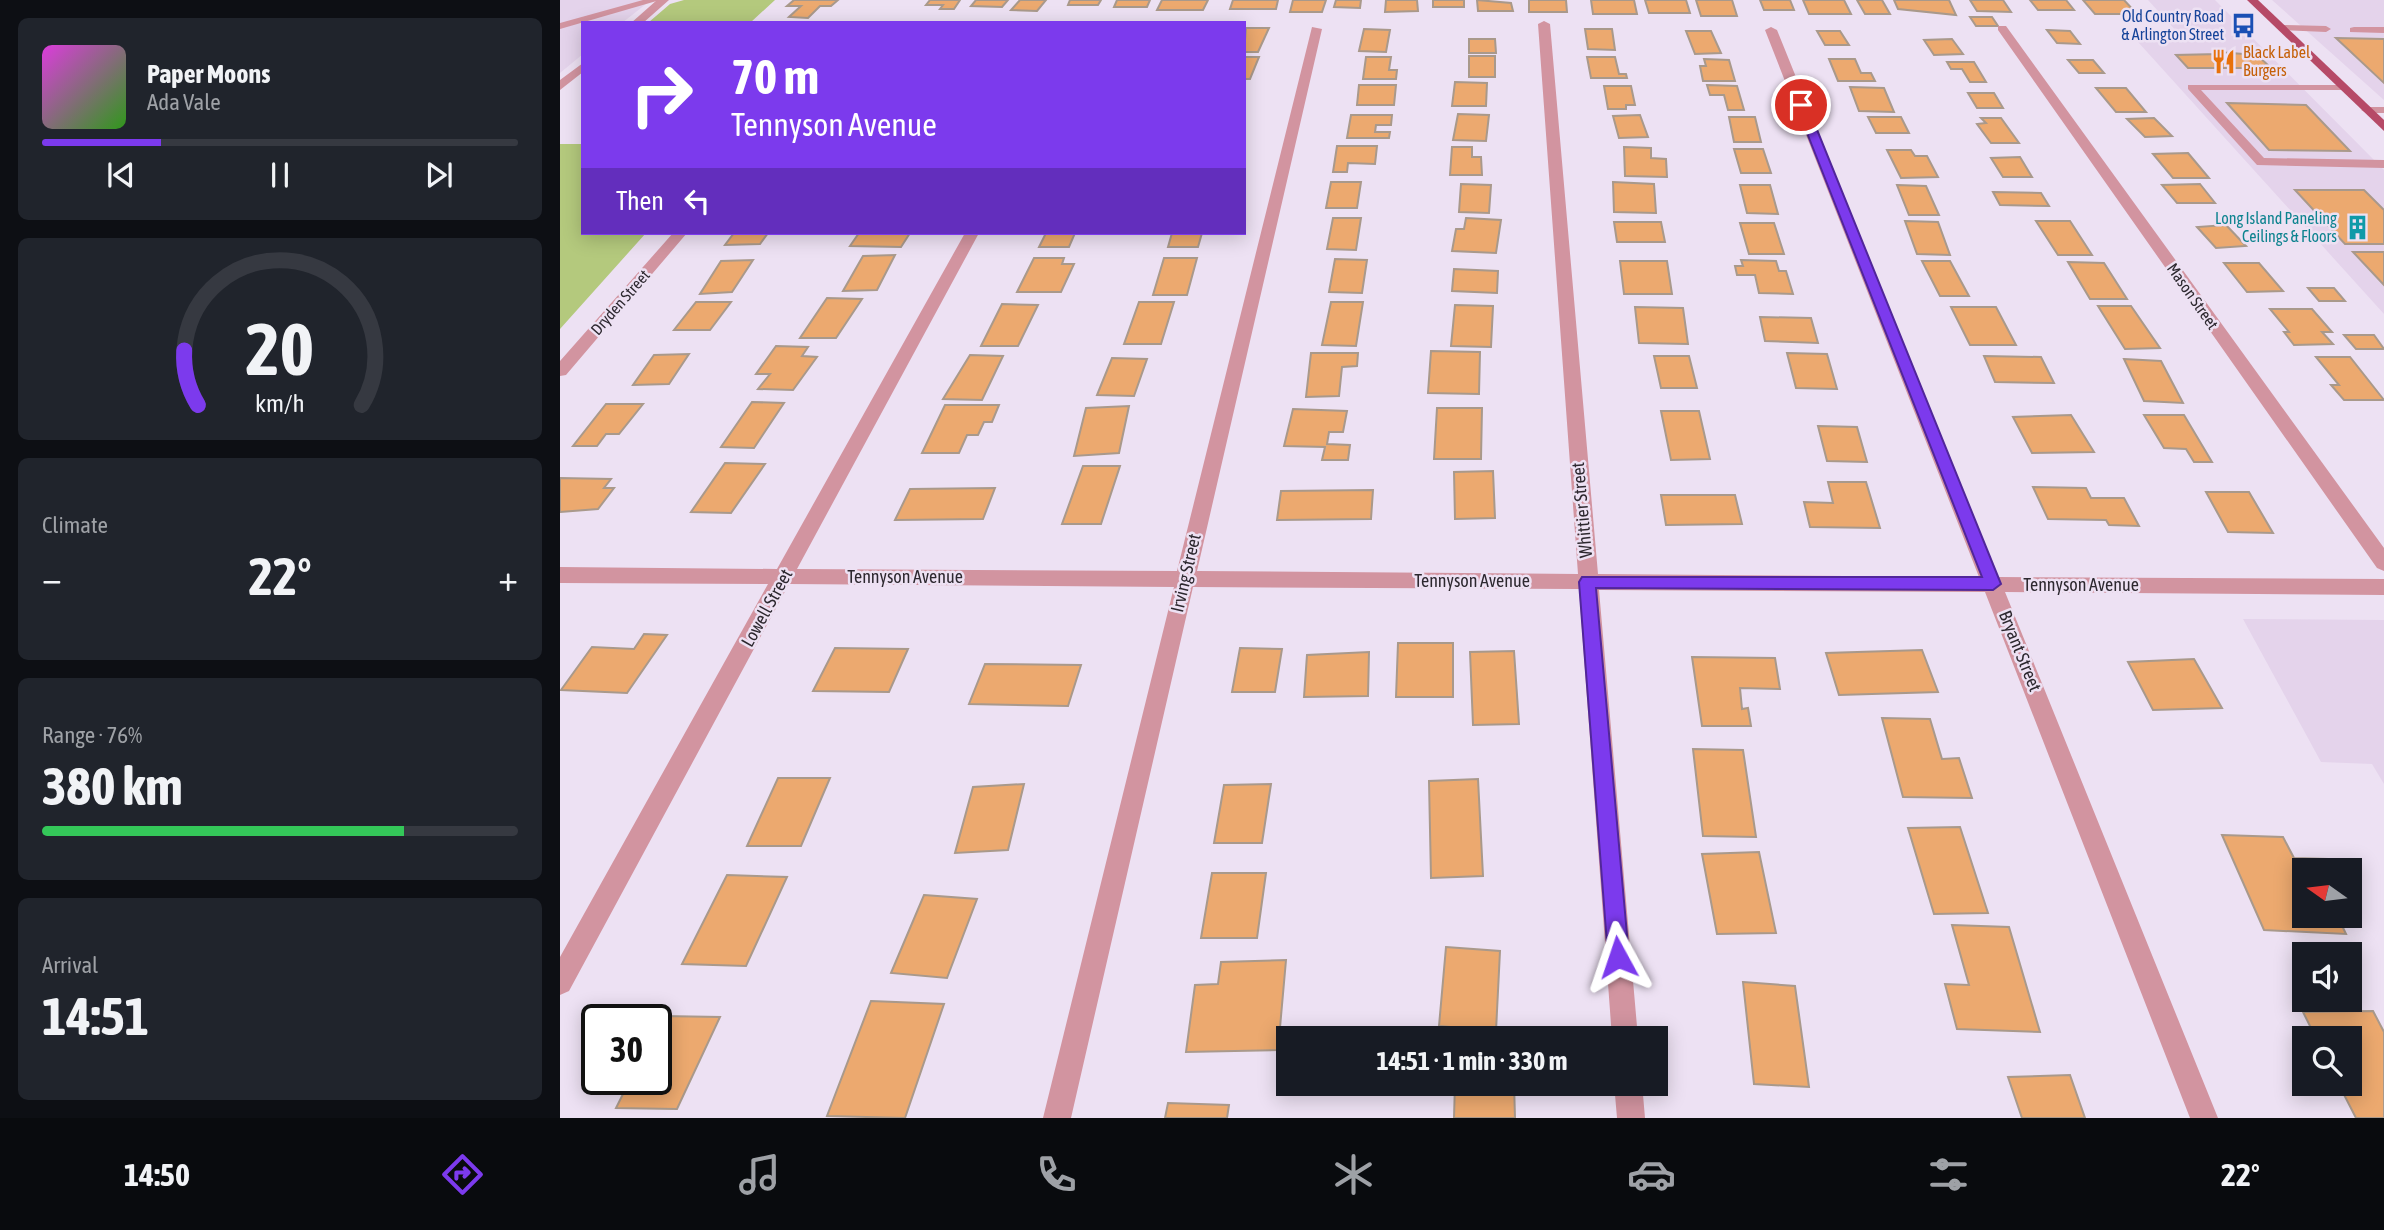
<!DOCTYPE html>
<html lang="en">
<head>
<meta charset="utf-8">
<style>
  body { margin:0; font-family:"Asap Condensed",sans-serif; background:#20242c; color:#f1f3f6; height:100vh; display:flex; flex-direction:column; font-size:26px; white-space:nowrap }
  * { box-sizing:border-box; margin:0 }
  p { font-size:23px; color:#9ea1a6 }
  .icon { flex:none; width:38px; height:38px; fill:none; stroke:currentColor; stroke-width:2; stroke-linecap:round; stroke-linejoin:round }
  .map { position:relative; flex:1; overflow:hidden }
  .side { display:flex; flex-direction:column; gap:18px; padding:18px; background:#0d0f14; width:560px }
  .side>* { flex:none }
  .top-card { position:absolute; left:21px; top:21px; width:665px; height:214px; border-radius:0px; box-shadow:0 4px 18px #0003; background:#7c3aed; color:#fff; overflow:hidden }
  .needle { width:46px; rotate:284deg }
  .fabs { position:absolute; left:1732px; top:858px; display:grid; gap:14px }
  .fabs a { display:grid; place-items:center; width:70px; height:70px; border-radius:0px; background:#171b24; box-shadow:0 4px 18px #0003; font-size:35px }
  .speed { position:absolute; left:21px; top:1004px; display:flex; gap:14px; font-size:35px; font-weight:700; text-align:center }
  .speed>* { display:grid; place-content:center; width:91px; height:91px; border-radius:50%; background:#171b24; box-shadow:0 4px 18px #0003; line-height:1 }
  .speed .limit { border:4px solid #111; border-radius:10px; background:#fff; color:#111 }
  .pin { position:absolute; display:grid; place-items:center; width:60px; height:60px; color:#fff; margin:-30px; border:4px solid #fff; border-radius:50%; box-shadow:0 2px 7px #0007 }
  .me { position:absolute; width:77px; margin:-38px; rotate:355deg; stroke-linejoin:round; filter:drop-shadow(0 0 5px #0008) }
  .turn { display:flex; align-items:center; gap:24px; height:147px; padding:0 35px; font-size:32px }
  .turn .icon { width:91px; height:91px; stroke-width:2.5 }
  .turn b { display:block; font-size:49px; line-height:60px }
  .then { display:flex; align-items:center; height:66px; padding:0 35px; background:#0003; gap:14px; font-size:26px }
  .big { font-size:52px; font-weight:700; line-height:1.1 }
  .side .card { flex:1; display:flex; flex-direction:column; justify-content:center; gap:10px; min-width:0; padding:0 24px; border-radius:10px; background:#20242c }
  .side .dial { align-items:center; gap:0 }
  .dial svg { height:182px; overflow:visible; fill:none; stroke:#363941; stroke-width:7; stroke-linecap:round; text-anchor:middle }
  .dial text { fill:#f1f3f6; stroke:none }
  .song { display:flex; align-items:center; gap:21px }
  .cover { width:84px; height:84px; border-radius:10px; background:linear-gradient(135deg,hsl(300 70% 55%),hsl(110 70% 35%)) }
  .played { height:7px; border-radius:4px; background:linear-gradient(90deg,#7c3aed 25%,#363941 25%) }
  .keys { display:flex; justify-content:space-around; direction:ltr }
  .heat { display:flex; justify-content:space-between; align-items:center; font-size:38px; direction:ltr }
  .charge { height:10px; border-radius:5px; background:linear-gradient(90deg,#34c759 76%,#363941 0) }
  .trip { position:absolute; left:716px; top:1026px; width:392px; height:70px; border-radius:0px; background:#171b24; box-shadow:0 4px 18px #0003; font-weight:700; line-height:70px; text-align:center }
  .tabs { display:flex; height:112px; justify-content:space-around; align-items:center; background:#090b0e; color:#9ea1a6 }
  .tabs .icon { width:49px; height:49px }
  .tabs .selected { color:#7c3aed }
  .tabs b { font-size:32px; color:#f1f3f6 }
  main { display:flex; flex:1; min-height:0 }
  .map>svg:first-child { display:block }
  .built { fill:#e4d3eb }
  .green { fill:#b4c97d }
  .building { fill:#eca96f; stroke:#a9998b; stroke-width:2 }
  .lines { fill:none; stroke-linecap:round; stroke-linejoin:round }
  .service { fill:#d294a0; fill-rule:evenodd }
  .minor { fill:#d294a0; fill-rule:evenodd }
  .tertiary { fill:#d294a0; fill-rule:evenodd }
  .primary { fill:#b64a67; fill-rule:evenodd }
  .route { fill:#7c3aed; stroke:#51269a; stroke-width:2 }
  .labels { text-anchor:middle; stroke-width:5; stroke-linejoin:round; paint-order:stroke }
  .far-transit-label { font-size:16px; fill:#164399; stroke:#ede1f3; text-anchor:end }
  .far-food-label { font-size:16px; fill:#c56008; stroke:#ede1f3; text-anchor:start }
  .far-culture-label { font-size:16px; fill:#0d838f; stroke:#ede1f3; text-anchor:end }
  .far-street-label { font-size:16px; fill:#2d282f; stroke:#ede1f3 }
  .street-label { font-size:18px; fill:#2d282f; stroke:#ede1f3 }
</style>
</head>
<body>
<main>
<section class="side">
<div class="card">
<div class="song"><i class="cover"></i><div><b>Paper Moons</b><p>Ada Vale</p></div></div>
<div class="played"></div>
<div class="keys"><svg class="icon" aria-label="previous" viewBox="0 0 24 24"><path d="M18 5L8 12l10 7zM5 5v14"/></svg><svg class="icon" aria-label="pause" viewBox="0 0 24 24"><path d="M8 5v14M16 5v14"/></svg><svg class="icon" aria-label="next" viewBox="0 0 24 24"><path d="M6 5l10 7-10 7zM19 5v14"/></svg></div>
</div>
<div class="card dial"><svg viewBox="0 0 100 80">
<path d="M14 69A42 42 0 1 1 86 69"/>
<path d="M14 69A42 42 0 0 1 8 45" stroke="#7c3aed"/>
<text x="50" y="56" font-size="32" font-weight="700">20</text>
<text x="50" y="72" font-size="11">km/h</text>
</svg></div>
<div class="card"><p>Climate</p>
<div class="heat"><a>−</a><b class="big">22°</b><a>+</a></div>
</div>
<div class="card"><p>Range · 76%</p><b class="big">380 km</b><div class="charge"></div></div>
<div class="card"><p>Arrival</p><b class="big">14:51</b></div>
</section>
<div class="map">
<svg width="1824" height="1118" viewBox="0 0 1824 1118">
  <rect width="100%" height="100%" fill="#ede1f3"/>
  <path class="built" d="M0 0H91L62 23H23V54L0 73Z
    M1588 0H1655L1824 170V314L1569 32 1618 33Z
    M1712 0H1824V100Z
    M1683 619 1824 620V784L1812 764 1761 762Z"/>
  <path class="green" d="M124 0H215L191 22H89L110 4Z
    M0 144H23V233H86L0 329Z"/>
  <path class="building" d="M234 0H278L271 6H260L248 18 229 17 241 6H227Z
    M370 0H400L394 9H380L383 5H366Z
    M416 0H448L442 7 411 6Z
    M460 0H486L477 11 451 10Z
    M510 0H541L538 5H508Z
    M557 0H590L587 7H554Z
    M602 0H648L643 10H597Z
    M673 0H718L716 9H670Z
    M733 0H766L762 12H730Z
    M776 0H801L800 8 774 7Z
    M826 0H857L858 11 825 12Z
    M873 0H904V7H873Z
    M917 0 951 3 953 11H918Z
    M969 0H1006L1007 12H969Z
    M1031 0H1074L1077 14H1033Z
    M1085 0H1126L1130 13H1089Z
    M1136 0H1172L1177 16H1141Z
    M1200 0H1230L1234 10H1204Z
    M1243 0H1284L1291 14H1249Z
    M1297 0H1322L1330 14H1305Z
    M1334 0H1389L1396 15 1338 9Z
    M1410 0H1443L1451 12 1417 11Z
    M1470 0H1506L1514 10H1478Z
    M1523 0H1564L1577 14H1535Z
    M1410 17H1432L1438 26H1416Z
    M686 28H709L698 52H684Z
    M804 29 830 30 826 52 799 51Z
    M1025 29H1052L1055 50 1028 49Z
    M1487 30 1510 31 1520 44 1497 43Z
    M1126 31H1151L1161 53 1135 54Z
    M1257 31H1280L1289 45H1265Z
    M1776 38 1824 39V83Z
    M909 39H935L936 53H909Z
    M1392 39 1403 54 1374 55 1364 40Z
    M1657 52 1697 55 1711 68H1628L1616 55 1659 54Z
    M909 56H935V77H909Z
    M684 57H699L690 79H684Z
    M806 57H831L829 70H837L836 79H803Z
    M1027 57H1055L1059 74H1066L1067 78H1031Z
    M1144 59 1169 60 1175 81H1143L1140 66H1146Z
    M1269 59H1295L1301 73H1311L1315 81H1278Z
    M1508 60H1533L1544 73H1519Z
    M1387 62H1414L1426 82H1410L1402 69H1391Z
    M895 82 927 83 926 106H892Z
    M799 85H836L834 105H797Z
    M1147 85 1177 86 1184 110H1168L1164 95H1150Z
    M1044 86H1071L1075 105H1066V109H1048Z
    M1290 87 1324 88 1334 112 1299 111Z
    M1536 88H1566L1586 112H1556Z
    M1408 93H1434L1443 108H1417Z
    M1667 103 1746 105 1790 151 1709 150Z
    M898 114 929 115 926 141 893 140Z
    M791 115H832L831 125H816L815 132H830L829 138H787Z
    M1080 115 1088 137 1059 138 1053 116Z
    M1169 117H1195L1201 142H1174Z
    M1308 117H1341L1349 133H1316Z
    M1421 118H1441L1459 143H1431L1417 124 1426 123Z
    M1594 118 1612 136 1585 137 1567 119Z
    M777 146H817L815 164 788 163 787 172H773Z
    M892 147H912V157H921L922 175H890Z
    M1064 147 1091 148V158L1106 159 1107 177 1065 176Z
    M1174 149H1203L1211 173H1181Z
    M1327 150H1351L1355 156H1367L1378 177 1341 178Z
    M1628 153 1649 178H1613L1593 154Z
    M1460 157 1472 177H1443L1431 158Z
    M771 182H801L797 208H766Z
    M1053 182 1094 184 1096 213 1054 212Z
    M901 184 931 185 929 213 899 212Z
    M1640 184 1655 203H1617L1602 185Z
    M1180 185H1210L1218 214 1187 213Z
    M1337 185 1366 186 1379 215H1349Z
    M1735 190H1804L1824 210V244H1785Z
    M1433 192 1481 193 1489 206 1440 205Z
    M773 218H801L796 250 767 249Z
    M906 218 941 220 936 253 892 251 896 229H904Z
    M1345 221 1378 222 1390 255 1357 254Z
    M1476 221H1510L1532 255H1498Z
    M1054 222H1101L1105 242H1057Z
    M1180 223H1214L1224 254H1189Z
    M1666 225 1686 246 1656 248 1637 227Z
    M174 233H208L200 244 165 245Z
    M299 233H350L341 247 290 246Z
    M486 233H515L509 247H479Z
    M612 233H642L638 247H608Z
    M1793 252H1824V285Z
    M335 255 317 290 283 291 303 256Z
    M474 258H504L502 264H514L501 292H457Z
    M604 258H637L627 295H593Z
    M775 259 807 260 802 293 769 292Z
    M193 260 172 292 140 294 161 261Z
    M1181 260 1216 261 1219 271H1226L1233 294 1199 293 1195 275H1177L1175 266H1183Z
    M1060 261H1107L1112 294H1064Z
    M1362 261H1390L1409 296H1380Z
    M1508 262 1544 263 1567 299H1530Z
    M1664 263H1699L1723 291 1687 292Z
    M894 269 938 271 937 293 892 291Z
    M1748 288H1774L1785 301H1759Z
    M267 298 302 299 276 338H240Z
    M136 302H171L150 330H114Z
    M579 302H614L601 344H564Z
    M771 302H803L796 346 762 345Z
    M442 304 478 305 458 346H421Z
    M895 305 933 306 931 347 891 346Z
    M1538 306H1571L1600 348 1565 349Z
    M1075 307 1123 308 1128 344 1079 343Z
    M1391 307H1436L1456 345H1410Z
    M1710 309H1752L1772 332H1762L1773 344 1734 345 1724 332H1729Z
    M1200 317 1251 318 1258 343 1205 341Z
    M1784 335H1814L1824 349H1796Z
    M216 346 248 347 242 356 257 357 233 390 198 389 210 374H196Z
    M871 351 920 352 919 394 868 393Z
    M751 353H798L797 366 782 367 779 396 746 397Z
    M1227 353 1267 354 1277 389 1236 388Z
    M129 354 109 384 73 385 94 355Z
    M410 355 443 356 422 400 383 399Z
    M1094 356H1129L1137 388H1101Z
    M1424 356 1481 357 1494 383 1435 382Z
    M1756 357H1790L1824 400H1784L1771 385H1779Z
    M552 358 587 359 574 396 537 395Z
    M1564 359 1601 361 1623 403 1584 401Z
    M192 402 224 403 194 448 161 447Z
    M46 404H83L59 434H46L37 446H13Z
    M385 405H439L432 422H424L418 435H407L399 453H362Z
    M569 406 559 453 514 456 526 408Z
    M877 408H922L921 459H874Z
    M733 409 787 411 783 432H769L767 444 790 445 788 460H762L765 447 724 446Z
    M1101 411H1139L1150 459 1111 460Z
    M1511 415 1534 452 1472 453 1453 417Z
    M1584 415H1624L1652 462H1634L1626 449 1604 448Z
    M1258 426 1297 427 1307 462 1267 461Z
    M165 463 205 464 171 513 131 512Z
    M523 466H560L541 524H502Z
    M933 471 935 518 895 519 894 472Z
    M0 478 51 479 44 488H54L38 509 0 512Z
    M1268 482H1306L1320 528 1250 527 1244 502 1273 503Z
    M1473 487 1526 488 1531 498H1564L1579 526 1549 525 1546 520 1488 519Z
    M435 488 423 519 335 520 350 489Z
    M813 490 811 519 717 520 721 491Z
    M1646 492H1689L1713 533 1668 532Z
    M1101 495H1175L1182 524 1106 525Z
    M84 634 107 635 67 693 1 690 32 647 74 649Z
    M838 643H893V697H836Z
    M275 648 348 649 329 692 253 691Z
    M680 648 722 649 715 692H672Z
    M1362 650 1378 692 1279 695 1266 653Z
    M954 651 959 724 913 725 910 652Z
    M809 652 808 696 744 697 747 655Z
    M1132 657 1215 658 1220 689 1180 688 1182 709 1188 708 1191 726H1142Z
    M1634 659 1662 708 1593 710 1568 662Z
    M425 664 521 665 508 706 409 704Z
    M1322 718 1370 719 1382 759 1399 758 1412 798 1343 797Z
    M1133 749 1183 750 1196 837 1143 836Z
    M218 778H270L241 846H187Z
    M918 779 923 876 871 878 869 781Z
    M464 784 448 850 395 853 413 787Z
    M711 784 702 843H654L664 785Z
    M1400 827 1428 913 1374 914 1348 828Z
    M1662 835 1723 837 1734 858 1768 859 1773 870H1745V915H1777L1786 934 1704 930Z
    M1199 852 1216 933 1157 934 1142 854Z
    M652 873H706L697 938H641Z
    M167 875 227 877 186 966 122 964Z
    M364 895 417 899 387 978 331 973Z
    M1392 925 1449 927 1480 1032 1397 1029 1385 984 1409 985Z
    M886 947 940 951 936 1031 879 1026Z
    M726 960 718 1050 626 1052 635 985 658 984 661 962Z
    M1183 982 1235 986 1249 1087 1194 1084Z
    M311 1001 384 1004 345 1118 267 1116Z
    M1813 1011 1824 1032V1118H1796L1778 1083H1790V1038H1756L1743 1012Z
    M102 1016 160 1017 117 1109 56 1108 70 1080H96V1028Z
    M1510 1075 1525 1118H1462L1448 1077Z
    M895 1083H954L955 1118H894Z
    M608 1103 669 1105 667 1118H605Z"/>
  <g class="lines">
    <path class="service" d="M1723 25 1766 26 1771 29 1766 32 1719 30V26Z
      M1794 27H1824V33L1790 32V28Z
      M1628 85H1787L1788 87 1783 90H1641L1704 158 1824 160V168L1697 165 1628 89Z
      M1824 107V113H1807L1801 110 1807 107Z"/>
    <path class="minor" d="M97 0H109L83 23H71Z
      M984 21 990 24 1038 574 1419 577 1205 30 1211 27 1217 30 1438 577 1824 579V595L1445 592 1658 1118H1630L1425 592 1039 590 1078 1038H1052L1019 589 633 587 511 1118H483L614 587 229 584 9 991 0 995V957L208 584 0 583V567L217 569 405 233H419L237 569 617 571 752 27 762 29 637 571 1018 574 978 24Z
      M1438 26H1446L1824 548V571L1817 568 1438 30Z
      M23 63V72L0 90V80Z
      M113 233H127L6 375 0 376V361Z
      M1054 1083H1082L1085 1118H1057Z"/>
    <path class="tertiary" d="M83 0H100L0 29V23Z"/>
    <path class="primary" d="M1687 0H1698L1824 120V131Z"/>
  </g>
  <path class="route" d="M1241 102 1247 105 1441 584 1433 590 1036 588 1069 957 1065 965 1058 968 1051 965 1048 957 1019 582 1022 577H1422L1236 105Z"/>
  <defs>
    <symbol id="bus-bare" viewBox="-9 -9 18 18"><path d="M-5-6H5V4H4V6H2V4H-2V6H-4V4H-5ZM-3.5-4V0h7V-4ZM-3.5 1.2v1.5H-2V1.2ZM2 1.2v1.5H3.5V1.2Z" fill="#1a4fb4" stroke="#ede1f3" stroke-width="2.5" paint-order="stroke"/></symbol>
    <symbol id="restaurant-bare" viewBox="-9 -9 18 18"><path d="M-5-6h1v4h1v-4h1v4h1v-4h1v5L-1.5 .5V6h-2V.5L-5-1ZM5-6V6H3V1.5H1.5Q1.5-4 5-6Z" fill="#e8710a" stroke="#ede1f3" stroke-width="2.5" paint-order="stroke"/></symbol>
    <symbol id="building-bare" viewBox="-9 -9 18 18"><path d="M-4-6H4V6H1V3H-1V6H-4ZM-2.5-4.3h1.7v1.8h-1.7ZM.8-4.3h1.7v1.8H.8ZM-2.5-1h1.7V.8h-1.7ZM.8-1h1.7V.8H.8Z" fill="#0f9aa8" stroke="#ede1f3" stroke-width="2.5" paint-order="stroke"/></symbol>
  </defs>
  <g fill-rule="evenodd">
    <use href="#bus-bare" x="1666" y="8" width="35" height="35"/>
    <use href="#restaurant-bare" x="1646" y="44" width="35" height="35"/>
    <use href="#building-bare" x="1780" y="210" width="35" height="35"/>
  </g>
  <g class="labels">
    <g class="far-transit-label">
      <text x="1664" y="22">Old Country Road<tspan x="1664" dy="18">&amp; Arlington Street</tspan></text>
    </g>
    <g class="far-food-label">
      <text x="1683" y="58">Black Label<tspan x="1683" dy="18">Burgers</tspan></text>
    </g>
    <g class="far-culture-label">
      <text x="1777" y="224">Long Island Paneling<tspan x="1777" dy="18">Ceilings &amp; Floors</tspan></text>
    </g>
    <g class="far-street-label">
      <text transform="translate(1633 296) rotate(55)" y="6">Mason Street</text>
      <text transform="translate(60 302) rotate(-49)" y="6">Dryden Street</text>
    </g>
    <g class="street-label">
      <text transform="translate(1022 510) rotate(-95)" y="6">Whittier Street</text>
      <text transform="translate(626 573) rotate(-77)" y="6">Irving Street</text>
      <text x="345" y="583">Tennyson Avenue</text>
      <text x="912" y="587">Tennyson Avenue</text>
      <text x="1521" y="591">Tennyson Avenue</text>
      <text transform="translate(207 608) rotate(-61)" y="6">Lowell Street</text>
      <text transform="translate(1460 651) rotate(68)" y="6">Bryant Street</text>
    </g>
  </g>
</svg>
<div class="fabs">
<a><svg class="needle" viewBox="-14 -14 28 28"><path d="M0-13l5 13h-10z" fill="#e53935"/><path d="M0 13l5-13h-10z" fill="#9ea1a6"/></svg></a>
<a><svg class="icon" aria-label="sound" viewBox="0 0 24 24"><path d="M4 9h4l5-4v14l-5-4H4zM17 9q2 3 0 6"/></svg></a>
<a><svg class="icon" aria-label="search" viewBox="0 0 24 24"><circle cx="10" cy="10" r="6"/><path d="M15 15l6 6"/></svg></a>
</div>
<div class="speed"><div class="limit">30</div></div>
<div class="pin" style="left:1241px;top:105px;background:#d93025"><svg class="icon" aria-label="arrive" viewBox="0 0 24 24"><path d="M6 21V4h12l-3 4 3 4H6"/></svg></div>
<svg class="me" style="left:1058px;top:957px" viewBox="-20 -20 40 40"><path d="M0-17L14 15 0 8-14 15z" fill="#7c3aed" stroke="#fff" stroke-width="4"/></svg>
<div class="trip">14:51 · 1 min · 330 m</div>
<div class="top-card">
<div class="turn"><svg class="icon" aria-label="right" viewBox="0 0 24 24"><path d="M7 20v-9h11M14 6l5 5-5 5"/></svg><div><b>70 m</b>Tennyson Avenue</div></div>
<div class="then">Then<svg class="icon" aria-label="left" viewBox="0 0 24 24"><path d="M17 20v-9H6M10 6l-5 5 5 5"/></svg></div>
</div>
</div>
</main>
<nav class="tabs">
<b>14:50</b>
<svg class="icon selected" aria-label="directions" viewBox="0 0 24 24"><path d="M12 3l9 9-9 9-9-9zM9 14v-3h6M13 9l2 2-2 2"/></svg>
<svg class="icon" aria-label="music" viewBox="0 0 24 24"><path d="M9 18V5l10-2v13"/><circle cx="6" cy="18" r="3"/><circle cx="16" cy="16" r="3"/></svg>
<svg class="icon" aria-label="phone" viewBox="0 0 24 24"><path d="M5 4h4l2 5-3 2q2 4 5 5l2-3 5 2v4C11 20 4 13 5 4z"/></svg>
<svg class="icon" aria-label="climate" viewBox="0 0 24 24"><path d="M12 3v18M4 7l16 10M4 17L20 7"/></svg>
<svg class="icon" aria-label="car" viewBox="0 0 24 24"><path d="M5 17H2v-5l4-1 3-4h7l3 4 3 1v5h-3M9 17h6M6 11h13"/><circle cx="7" cy="17" r="2"/><circle cx="17" cy="17" r="2"/></svg>
<svg class="icon" aria-label="filters" viewBox="0 0 24 24"><path d="M4 7h16M4 17h16"/><circle cx="9" cy="7" r="2"/><circle cx="15" cy="17" r="2"/></svg>
<b>22°</b>
</nav>
</body>
</html>
